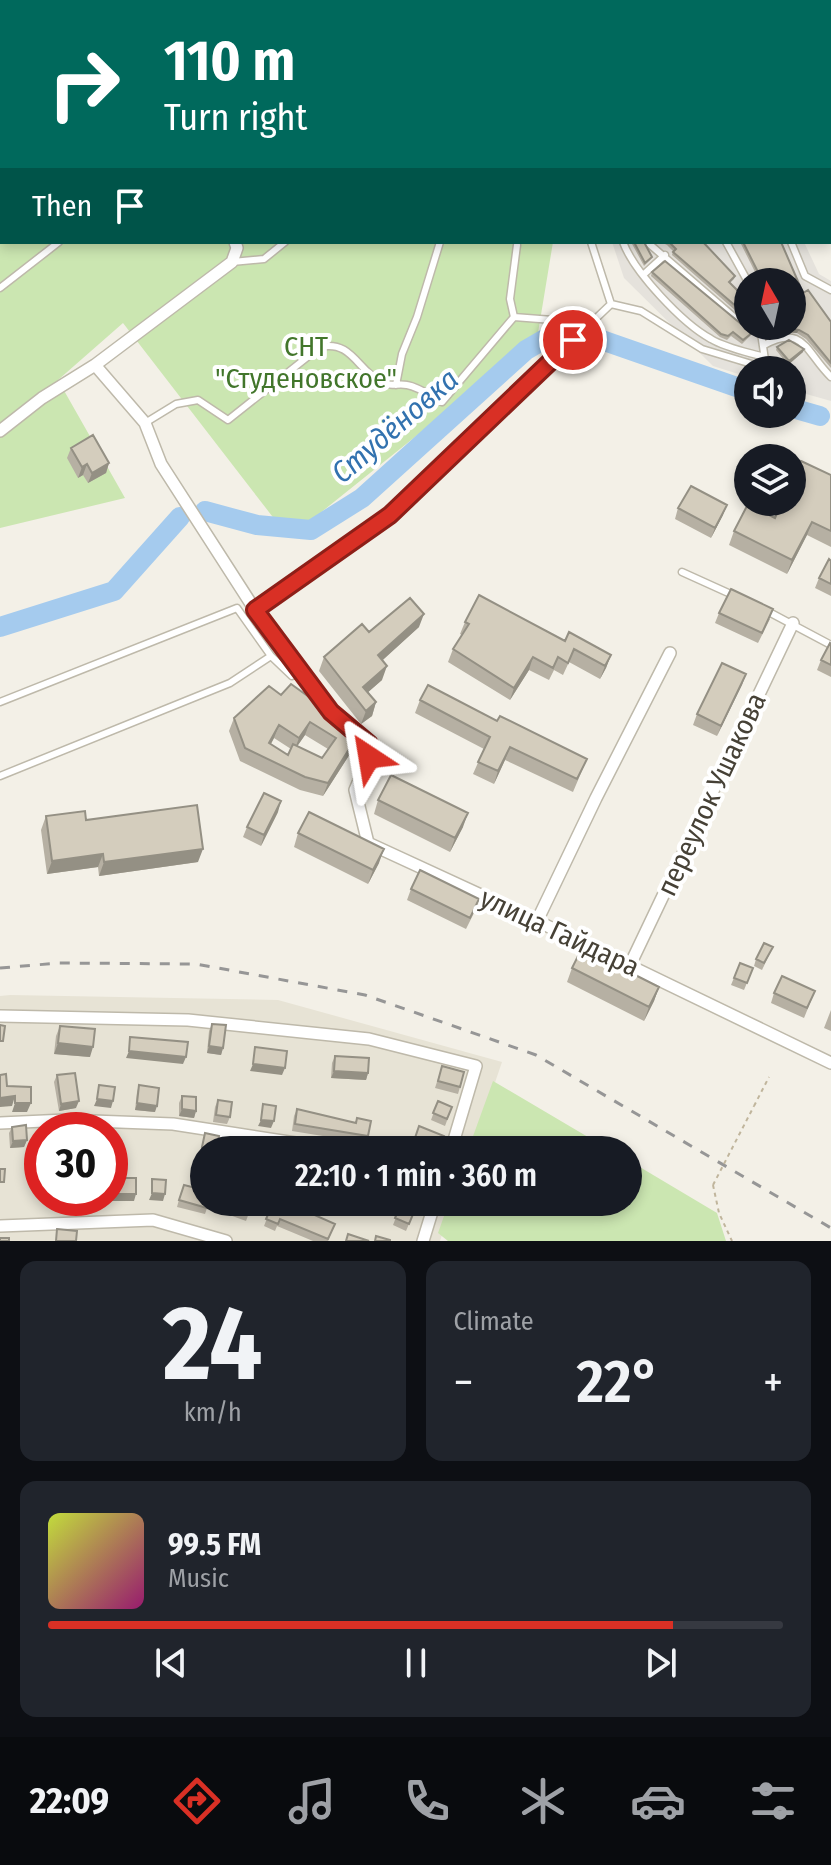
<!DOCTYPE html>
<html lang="en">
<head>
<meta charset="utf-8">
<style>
  body { margin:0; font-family:"Fira Sans Condensed",sans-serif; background:#20242c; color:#f1f3f6; height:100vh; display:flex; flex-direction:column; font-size:30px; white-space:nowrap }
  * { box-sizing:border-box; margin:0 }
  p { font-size:26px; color:#9ea1a6 }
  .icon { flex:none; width:44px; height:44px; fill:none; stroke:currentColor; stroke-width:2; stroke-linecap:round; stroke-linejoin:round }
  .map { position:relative; height:1241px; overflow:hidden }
  .details { display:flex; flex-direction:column; gap:20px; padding:20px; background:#0d0f14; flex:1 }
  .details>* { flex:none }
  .hud { position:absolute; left:0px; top:0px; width:832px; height:244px; box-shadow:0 4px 12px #0003; background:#00695c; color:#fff; overflow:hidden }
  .needle { width:52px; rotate:351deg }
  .fabs { position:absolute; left:734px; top:268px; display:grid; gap:16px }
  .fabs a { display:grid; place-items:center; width:72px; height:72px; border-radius:50%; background:#171b24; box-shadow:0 4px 12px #0003; font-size:40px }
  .speed { position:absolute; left:24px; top:1112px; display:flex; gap:16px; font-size:40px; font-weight:700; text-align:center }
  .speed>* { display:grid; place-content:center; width:104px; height:104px; border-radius:50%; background:#171b24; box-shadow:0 4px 12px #0003; line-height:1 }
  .speed .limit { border:12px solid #d22; background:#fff; color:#111 }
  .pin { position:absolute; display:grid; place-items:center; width:68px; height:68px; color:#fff; margin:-34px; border:4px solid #fff; border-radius:50%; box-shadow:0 2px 8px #0007 }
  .me { position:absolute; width:88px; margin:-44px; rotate:327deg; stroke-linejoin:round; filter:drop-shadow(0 0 6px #0008) }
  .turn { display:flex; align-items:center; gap:28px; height:168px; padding:0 32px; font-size:36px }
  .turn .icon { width:104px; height:104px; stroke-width:2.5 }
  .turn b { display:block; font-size:56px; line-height:68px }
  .then { display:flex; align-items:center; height:76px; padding:0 32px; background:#0003; gap:16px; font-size:30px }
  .big { font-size:60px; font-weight:600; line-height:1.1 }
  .details .tile { flex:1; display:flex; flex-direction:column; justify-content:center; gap:12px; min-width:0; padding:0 28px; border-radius:16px; background:#20242c }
  .details .dial { align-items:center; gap:0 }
  .dial b { font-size:104px; line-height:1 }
  .song { display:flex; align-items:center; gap:24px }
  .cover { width:96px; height:96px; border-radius:12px; background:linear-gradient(135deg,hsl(70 70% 55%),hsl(320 70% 35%)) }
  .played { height:8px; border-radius:4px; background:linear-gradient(90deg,#d93025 85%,#363941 85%) }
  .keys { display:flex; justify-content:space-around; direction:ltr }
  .heat { display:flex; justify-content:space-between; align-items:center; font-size:44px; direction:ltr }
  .details .tiles { flex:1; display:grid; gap:20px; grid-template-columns:1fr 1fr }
  .tile:last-child { grid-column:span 2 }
  .trip { position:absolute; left:190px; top:1136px; width:452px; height:80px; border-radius:40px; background:#171b24; box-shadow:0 4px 12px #0003; font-weight:600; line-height:80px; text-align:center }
  .tab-bar { display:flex; height:128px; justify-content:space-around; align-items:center; background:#090b0e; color:#9ea1a6 }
  .tab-bar .icon { width:56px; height:56px }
  .tab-bar .selected { color:#d93025 }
  .tab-bar b { font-size:36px; color:#f1f3f6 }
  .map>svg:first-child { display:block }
  .residential { fill:#e7e3d5; fill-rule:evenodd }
  .industrial { fill:#e5e2dc; fill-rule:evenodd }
  .green { fill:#cbe6b1 }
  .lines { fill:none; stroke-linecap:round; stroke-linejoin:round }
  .river { stroke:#a5cbee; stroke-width:20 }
  .service-casing { stroke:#beb9aa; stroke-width:9 }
  .minor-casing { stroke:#beb9aa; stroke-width:14 }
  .path { stroke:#c0b59c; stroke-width:2; stroke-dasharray:4 4; stroke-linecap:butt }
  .service { stroke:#fff; stroke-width:6 }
  .minor { stroke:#fff; stroke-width:11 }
  .rail { stroke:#969696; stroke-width:3; stroke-dasharray:10 10; stroke-linecap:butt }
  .path-bridge { stroke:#c0b59c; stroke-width:2; stroke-dasharray:4 4; stroke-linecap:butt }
  .wall { fill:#b6b0a3; fill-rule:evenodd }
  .shaded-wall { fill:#949084 }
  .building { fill:#d4cdbd; stroke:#949084; stroke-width:2; fill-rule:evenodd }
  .route-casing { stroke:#8d1f18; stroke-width:20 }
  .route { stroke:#d93025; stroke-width:14 }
  .labels { text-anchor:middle; stroke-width:8; stroke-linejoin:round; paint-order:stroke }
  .park-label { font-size:28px; fill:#42762b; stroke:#fff }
  .street-label { font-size:28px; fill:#464136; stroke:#fff }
  .water-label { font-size:30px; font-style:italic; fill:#3272af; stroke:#fff }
</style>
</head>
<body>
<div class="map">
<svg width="831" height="1241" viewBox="0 0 831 1241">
  <rect width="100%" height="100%" fill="#f3f0e7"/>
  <path class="residential" d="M10 995 278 1000 502 1062 472 1150H204V1202H453L440 1241H0V996ZM42 1130H110V1198H42Z"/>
  <path class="industrial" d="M612 242H804L819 274 831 281V401L792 390V370H748V377L713 366 624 278ZM748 282H792V326H748Z"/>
  <path class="green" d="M0 0H690L2 2V242H553L537 339 289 538 123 323 58 380 125 498 0 528Z
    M493 1081 610 1150H468Z
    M628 1160 717 1213 726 1241H448L438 1233 449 1202H628Z"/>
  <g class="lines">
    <path class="river" d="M593 337 748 391
      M792 408 820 416
      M205 511 257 525 311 530 362 498 526 350 564 328
      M0 627 114 591 180 517"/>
    <defs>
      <path id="service" d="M23 2 26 0
        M346 2 347 0
        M539 2V0
        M612 2V0
        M735 2V0
        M780 2V0
        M0 19 2 17
        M830 89 831 90
        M623 242C634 272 682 323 711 339 726 348 747 352 764 357
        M647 242 735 318 748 321
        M726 242 748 282
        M791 242 805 276 831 290
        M232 262 264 259 285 242
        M643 275 665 255
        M0 288 59 242
        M611 304 641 311 702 349 755 365 765 360 760 326
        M514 317 510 299 517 245
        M764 345C804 323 806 353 831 377
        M396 385 402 354 417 317 440 242
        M145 423 176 404 198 400 228 420 320 347C352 340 357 370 382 383 391 387 398 383 407 385 419 387 431 396 442 402L514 317 591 323
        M682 572 735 596
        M255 610 390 515 611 304 591 242
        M767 611 831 645
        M0 702 237 608 271 656
        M0 776 230 683 271 656 292 676 302 673"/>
      <path id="minor" d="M67 0 69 2
        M95 365 145 423 161 464 255 610 331 712 369 744V757L355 790 368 843 537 921 831 1063
        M0 431 42 398 95 365 232 262 237 248 235 242
        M537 921 596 798 670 653
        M630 965 793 623
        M0 1016 188 1020 369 1039 476 1066 451 1150
        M0 1123 66 1120 173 1124 341 1150
        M0 1226 153 1220 226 1241
        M423 1241 435 1202"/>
    </defs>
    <use href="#service" class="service-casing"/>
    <use href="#minor" class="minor-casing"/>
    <path class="path" d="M754 1106 769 1077
      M713 1185 719 1213 732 1241"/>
    <use href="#service" class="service"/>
    <use href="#minor" class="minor"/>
    <path class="rail" d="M0 968 59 963 196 964 365 995 536 1055 831 1228"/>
    <path class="path-bridge" d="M713 1185 754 1106"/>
  </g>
  <path class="wall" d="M631 242H644L652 257 650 260 644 266Z
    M661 242H703L735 276 734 279 730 283 745 303 737 312 672 255 673 251 667 245Z
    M740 242H781L803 293 831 322V368L806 339 797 333 785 332 782 326H792V282H760Z
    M652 272 750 336 742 344 731 336 727 340 720 337 651 276Z
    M777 347 803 352 788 365 776 350Z
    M71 448 109 463 106 473 88 483 83 475 78 478 67 458Z
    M831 475V547L807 535 787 574 729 545 734 531 775 518Z
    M678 508 723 515 711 538 675 519Z
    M831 561V596L815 588 819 578Z
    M719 613 770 619 758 643 715 623Z
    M465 622 565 641 611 655 606 668 600 679 569 662 563 675 554 670 549 680 529 670 510 700 448 662 453 649 462 635 460 634Z
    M419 627 382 660V680L368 692 376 702 372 716 361 724 319 671 324 657 369 632Z
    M831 644V677L817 670 821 660Z
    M746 674 717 736 693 725 697 714Z
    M281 695 359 733 355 746 323 796 300 790 240 761 229 731 234 718ZM305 735 328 749 322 758 297 746ZM274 738 291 749 288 755 271 744Z
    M420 700 497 721 587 759 573 792 505 760 494 784 473 774 484 749 415 713Z
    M378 800 463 827 450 852 374 814Z
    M278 812 261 846 243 837 247 827Z
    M46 816 86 820 198 862 99 876 98 867 47 874 41 830Z
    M298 833 379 863 368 884 294 847Z
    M411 889 476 909 466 929 407 900Z
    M773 947 762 970 754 966 756 959Z
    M740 963 753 968 744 990 731 985Z
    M572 968 659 987 654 1001 644 1021 567 982Z
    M815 991 804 1018 771 1003 774 993Z
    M831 1010V1031L824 1028Z
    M212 1024 223 1048 221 1055 207 1053 209 1031Z
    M60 1026 90 1057 54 1054 56 1036Z
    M335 1056 368 1073 366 1080 331 1078 332 1063Z
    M442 1066 460 1087 458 1094 435 1088Z
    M57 1075 76 1108 59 1111 54 1082Z
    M139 1085 155 1112 135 1110 137 1092Z
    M182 1096 196 1111 194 1118 179 1116V1103Z
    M218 1100 230 1117 227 1124 213 1122 215 1107Z
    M438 1101 452 1107 445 1126 431 1120Z
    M297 1109 356 1123 357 1118 368 1136 366 1143 292 1131 294 1116Z
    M419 1126 444 1136 439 1150H426L413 1145Z
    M12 1127 27 1140 24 1147 10 1148 9 1133Z
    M205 1133 216 1150H204V1155L200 1154Z
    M181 1192 209 1202 205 1214 177 1207Z
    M253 1202 246 1221 224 1213 227 1206Z
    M402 1202 416 1207 406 1231 393 1225Z
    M273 1203 332 1231 328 1241H313L277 1226 275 1231 264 1226Z"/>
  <path class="shaded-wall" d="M786 328 799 330 797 333 785 332Z
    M804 349 803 352 788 365 789 361Z
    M109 463 106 473 88 483 92 473Z
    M87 464 83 475 78 478 82 467Z
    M727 505 723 515 711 538 715 528Z
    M812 522 807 535 787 574 792 560Z
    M424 614 419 627 373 669 378 655Z
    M611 655 606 668 600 679 605 666Z
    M533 657 529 670 510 700 514 688Z
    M387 666 382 680 358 701 363 687Z
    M746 674 742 685 717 736 721 726Z
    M376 702 372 716 361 724 366 711Z
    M310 722 305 735 294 751 299 738Z
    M279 725 274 738 264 756 269 743Z
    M359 733 355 746 323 796 328 783Z
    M510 747 505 760 494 784 498 771Z
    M281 801 278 812 261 846 264 835Z
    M468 813 463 827 450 852 455 838Z
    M203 849 198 862 99 876 104 862Z
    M384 849 379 863 368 884 373 870Z
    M103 854 98 867 47 874 52 861Z
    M659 987 654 1001 644 1021 649 1007Z
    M58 1043 93 1047 90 1057 54 1054Z
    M209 1046 223 1048 221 1055 207 1053Z
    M129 1051 186 1057 183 1064 126 1058Z
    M253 1064 285 1068 282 1075 250 1071Z
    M334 1071 368 1073 366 1080 331 1078Z
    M15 1096 12 1106 0 1107V1098Z
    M97 1099 113 1101 111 1108 94 1106Z
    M79 1101 76 1108 59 1111 61 1104Z
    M15 1103H31L27 1112H12Z
    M137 1103 157 1106 155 1112 135 1110Z
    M182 1109 196 1111 194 1118 179 1116Z
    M261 1120 274 1121 271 1128 258 1126Z
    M27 1140 24 1147 10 1148 13 1141Z
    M152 1193 165 1194 163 1201 149 1200Z
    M110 1194H136L134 1201H107V1198H110Z
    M66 1198H80L79 1202 64 1203Z"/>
  <path class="building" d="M703 0H724V2H698Z
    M748 0H761L760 2H747Z
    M634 242H644L652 257 645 263Z
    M669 242H703L735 276 729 282 747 300 738 308 673 252 676 249Z
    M743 242H781L803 293 808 290 831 322V363L808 335 799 330 786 328 785 326H792V282H763Z
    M665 261 752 333 743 340 733 332 728 336 721 334 652 272Z
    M789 340 804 349 789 361 777 347Z
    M93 435 109 463 92 473 87 464 82 467 71 448Z
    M801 461 831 475V531L812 522 792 560 734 531 748 504 775 518 782 502H792V481Z
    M691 486 727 505 715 528 678 508Z
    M829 559 831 561V584L819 578Z
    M731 589 773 609 762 633 719 613Z
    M479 595 565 641 569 632 611 655 605 666 574 649 568 663 558 657 553 668 533 657 514 688 453 649 469 624 465 622Z
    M410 598 424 614 378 655 387 666 363 687 376 702 366 711 324 657 362 624 369 632Z
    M830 643 831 644V665L821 660Z
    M722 663 746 674 721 726 697 714Z
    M291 684 359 733 328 783 305 777 245 748 234 718 269 686 281 695ZM310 722 336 738 322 758 293 744 288 755 269 743 279 725 299 738Z
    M428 685 497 721 500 716 587 759 577 779 510 747 498 771 478 762 490 737 420 700Z
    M391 775 468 813 455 838 378 800Z
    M264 793 281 801 264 835 247 827Z
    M197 805 203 849 104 862 103 854 52 861 46 816 85 811 86 820Z
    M309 812 384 849 373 870 298 833Z
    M420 870 479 899 470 918 411 889Z
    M764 943 773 947 764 963 756 959Z
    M582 948 659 987 649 1007 572 968Z
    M740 963 753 968 747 983 734 978Z
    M782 976 815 991 807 1008 774 993Z
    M212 1024 226 1025 223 1048 209 1046Z
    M0 1025 5 1026 3 1041H0Z
    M60 1026 95 1029 93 1047 58 1043Z
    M130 1037 188 1042 186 1057 129 1051Z
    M255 1047 287 1051 285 1068 253 1064Z
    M335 1056 369 1058 368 1073 334 1071Z
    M442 1066 464 1072 460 1087 438 1081Z
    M75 1073 79 1101 61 1104 57 1075Z
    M6 1074 7 1086 31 1087V1103H15V1096L0 1098V1075Z
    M99 1085 115 1087 113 1101 97 1099Z
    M139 1085 159 1088 157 1106 137 1103Z
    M182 1096 196 1097V1111L182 1109Z
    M218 1100 232 1102 230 1117 216 1115Z
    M438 1101 452 1107 447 1119 433 1113Z
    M263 1104 276 1106 274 1121 261 1120Z
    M297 1109 356 1123 357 1118 371 1121 368 1136 295 1124Z
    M26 1125 27 1140 13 1141 12 1127Z
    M46 1126 59 1127V1130H45Z
    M93 1126H102V1130H92Z
    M419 1126 444 1136 440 1147 415 1138Z
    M205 1133 219 1136 216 1150 202 1147Z
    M249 1139 268 1145 269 1142 311 1150H245Z
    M0 1169H5L4 1182H0Z
    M110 1178H136V1194H110Z
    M152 1179 166 1180 165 1194 152 1193Z
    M184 1185 204 1190V1202H209L207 1208 179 1200Z
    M229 1202H253L248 1214 227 1206Z
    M402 1202 416 1207 409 1224 395 1218Z
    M273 1203 297 1213 299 1208 335 1224 328 1239 280 1219 278 1224 266 1219Z
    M57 1229 77 1231 76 1241H56Z
    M348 1234 369 1241H346Z
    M376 1236 390 1240V1241H375Z
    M0 1238H9V1241H0Z"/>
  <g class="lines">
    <defs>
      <path id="route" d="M369 757V744L331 712 255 610 390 515 573 340"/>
    </defs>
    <use href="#route" class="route-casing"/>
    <use href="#route" class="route"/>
  </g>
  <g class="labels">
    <g class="park-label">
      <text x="306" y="356">СНТ<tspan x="306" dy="32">"Студеновское"</tspan></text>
    </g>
    <g class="street-label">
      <text transform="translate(711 794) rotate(-65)" y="10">переулок Ушакова</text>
      <text transform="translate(560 932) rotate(25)" y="10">улица Гайдара</text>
    </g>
    <g class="water-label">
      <text transform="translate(395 426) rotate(-41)" y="10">Студёновка</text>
    </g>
  </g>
</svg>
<div class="fabs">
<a><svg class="needle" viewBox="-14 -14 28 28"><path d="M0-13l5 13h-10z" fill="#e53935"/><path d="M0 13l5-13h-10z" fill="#9ea1a6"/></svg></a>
<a><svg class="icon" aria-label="sound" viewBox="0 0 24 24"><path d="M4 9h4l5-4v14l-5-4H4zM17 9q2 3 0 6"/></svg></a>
<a><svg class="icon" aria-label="layers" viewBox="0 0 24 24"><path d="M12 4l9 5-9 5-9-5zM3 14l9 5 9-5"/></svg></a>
</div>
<div class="speed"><div class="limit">30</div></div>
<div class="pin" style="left:573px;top:340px;background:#d93025"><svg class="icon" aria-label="arrive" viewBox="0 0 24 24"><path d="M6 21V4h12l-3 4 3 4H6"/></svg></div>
<svg class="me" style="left:369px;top:757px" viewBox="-20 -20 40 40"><path d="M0-17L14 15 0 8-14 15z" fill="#d93025" stroke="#fff" stroke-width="4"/></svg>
<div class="trip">22:10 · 1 min · 360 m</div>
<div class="hud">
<div class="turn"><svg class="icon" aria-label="right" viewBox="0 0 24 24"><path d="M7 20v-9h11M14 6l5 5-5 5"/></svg><div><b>110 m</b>Turn right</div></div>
<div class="then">Then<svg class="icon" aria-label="arrive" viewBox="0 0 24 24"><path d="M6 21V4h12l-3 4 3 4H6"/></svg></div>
</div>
</div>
<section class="details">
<div class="tiles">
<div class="tile dial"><b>24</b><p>km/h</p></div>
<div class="tile"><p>Climate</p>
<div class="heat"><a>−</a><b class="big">22°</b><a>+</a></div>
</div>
<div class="tile">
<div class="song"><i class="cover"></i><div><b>99.5 FM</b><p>Music</p></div></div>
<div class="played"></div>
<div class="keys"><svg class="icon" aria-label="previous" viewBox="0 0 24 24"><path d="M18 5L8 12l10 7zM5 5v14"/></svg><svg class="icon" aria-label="pause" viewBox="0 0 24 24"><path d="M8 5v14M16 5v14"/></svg><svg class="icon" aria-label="next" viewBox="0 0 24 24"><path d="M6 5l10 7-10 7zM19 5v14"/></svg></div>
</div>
</div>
</section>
<nav class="tab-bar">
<b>22:09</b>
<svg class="icon selected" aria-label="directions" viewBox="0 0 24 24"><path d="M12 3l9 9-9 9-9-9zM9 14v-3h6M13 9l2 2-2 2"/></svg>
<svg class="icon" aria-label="music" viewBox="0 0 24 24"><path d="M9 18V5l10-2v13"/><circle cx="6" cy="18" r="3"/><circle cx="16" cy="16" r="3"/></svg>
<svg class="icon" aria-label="phone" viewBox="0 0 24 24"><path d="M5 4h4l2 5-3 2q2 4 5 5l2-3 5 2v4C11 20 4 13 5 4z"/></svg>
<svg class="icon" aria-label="climate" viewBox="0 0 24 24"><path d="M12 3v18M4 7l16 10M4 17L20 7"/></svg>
<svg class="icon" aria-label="car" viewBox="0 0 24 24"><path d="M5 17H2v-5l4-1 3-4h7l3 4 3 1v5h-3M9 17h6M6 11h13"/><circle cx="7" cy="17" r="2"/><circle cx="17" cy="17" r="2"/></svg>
<svg class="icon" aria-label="filters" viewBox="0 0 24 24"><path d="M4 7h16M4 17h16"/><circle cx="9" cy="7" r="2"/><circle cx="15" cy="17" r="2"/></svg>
</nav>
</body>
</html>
